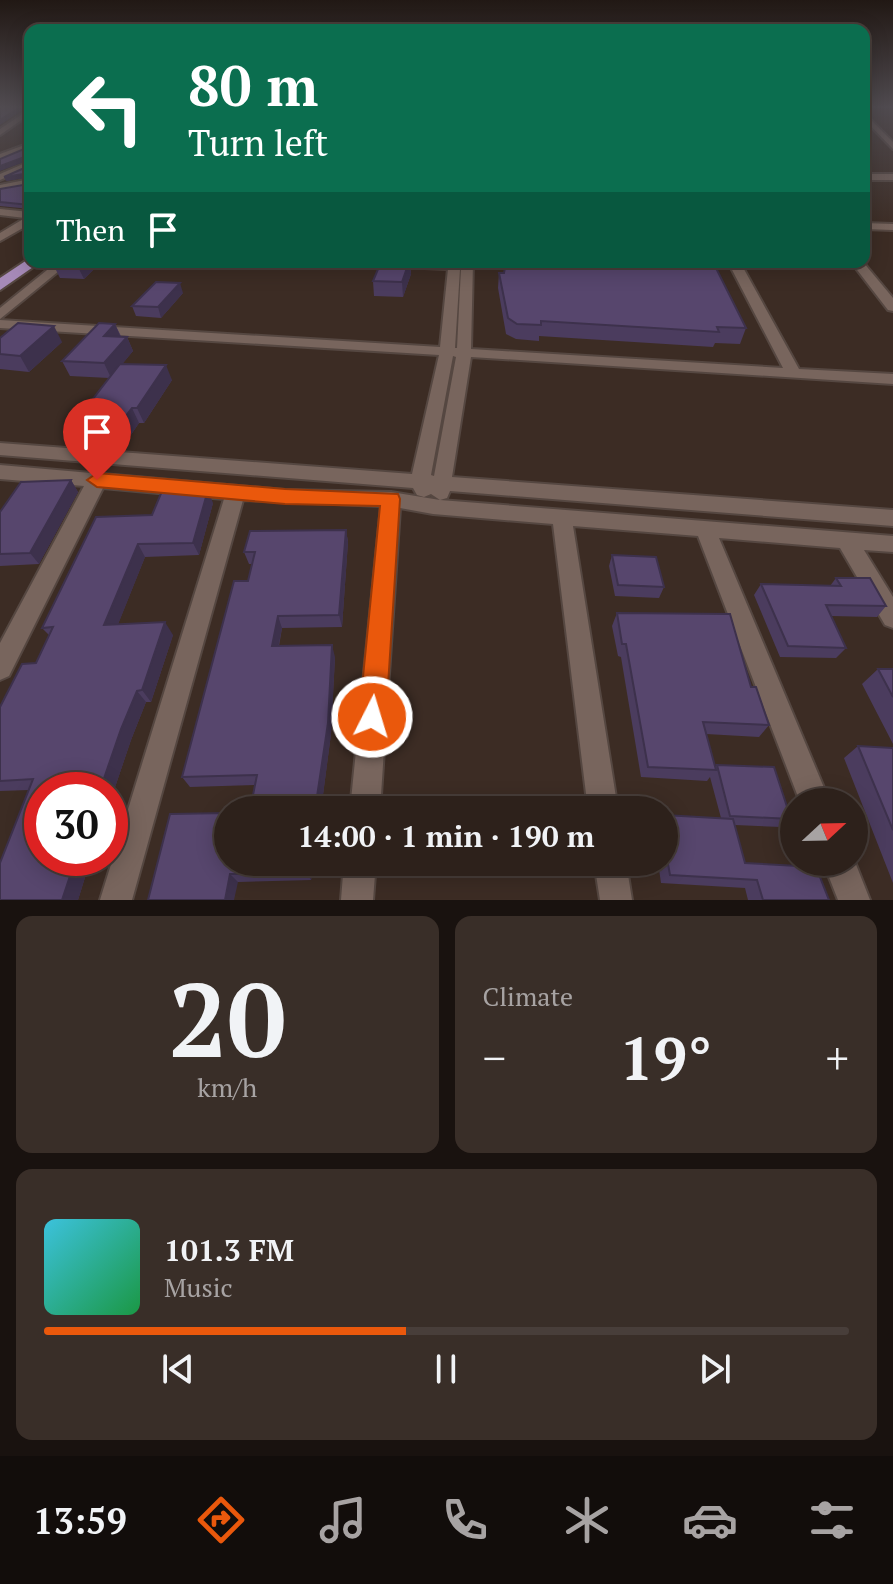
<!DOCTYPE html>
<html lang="en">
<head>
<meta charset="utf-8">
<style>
  body { margin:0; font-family:"PT Serif",serif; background:#392e28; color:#f1f3f6; height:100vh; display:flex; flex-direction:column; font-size:30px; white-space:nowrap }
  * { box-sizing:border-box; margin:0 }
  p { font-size:26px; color:#a7a3a3 }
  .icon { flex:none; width:44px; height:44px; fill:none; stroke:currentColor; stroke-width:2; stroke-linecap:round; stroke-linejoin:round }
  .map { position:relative; height:900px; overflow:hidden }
  .panel { display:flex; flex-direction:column; gap:16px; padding:16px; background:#19120f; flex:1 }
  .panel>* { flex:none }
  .guide { position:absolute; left:24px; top:24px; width:846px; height:244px; border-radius:16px; box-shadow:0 4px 20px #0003,0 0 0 2px #483e3a; background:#0b6e4f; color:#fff; overflow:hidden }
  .needle { width:52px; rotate:68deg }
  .buttons { position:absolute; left:780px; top:788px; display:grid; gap:16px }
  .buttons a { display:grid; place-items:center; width:88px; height:88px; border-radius:50%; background:#2d211b; box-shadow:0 4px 20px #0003,0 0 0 2px #483e3a; font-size:40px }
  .speed { position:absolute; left:24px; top:772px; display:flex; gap:16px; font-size:40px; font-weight:700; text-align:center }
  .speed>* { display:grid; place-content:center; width:104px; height:104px; border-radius:50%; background:#2d211b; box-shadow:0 4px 20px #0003,0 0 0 2px #483e3a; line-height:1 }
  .speed .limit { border:12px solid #d22; background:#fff; color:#111 }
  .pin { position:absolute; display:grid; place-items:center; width:68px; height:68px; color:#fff; margin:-82px -34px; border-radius:50% 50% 50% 0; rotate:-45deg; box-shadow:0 0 8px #0007 }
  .pin .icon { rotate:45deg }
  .me { position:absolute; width:88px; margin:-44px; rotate:5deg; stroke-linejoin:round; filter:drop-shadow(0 0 6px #0008) }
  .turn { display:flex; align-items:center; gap:28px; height:168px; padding:0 32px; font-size:36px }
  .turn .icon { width:104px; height:104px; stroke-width:2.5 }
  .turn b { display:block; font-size:56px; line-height:68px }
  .then { display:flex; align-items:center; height:76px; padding:0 32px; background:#0003; gap:16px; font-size:30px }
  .big { font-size:60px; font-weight:700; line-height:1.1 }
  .panel .widget { flex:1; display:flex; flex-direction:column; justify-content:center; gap:12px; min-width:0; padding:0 28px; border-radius:16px; background:#392e28 }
  .panel .dial { align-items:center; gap:0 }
  .dial b { font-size:104px; line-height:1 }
  .song { display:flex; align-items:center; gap:24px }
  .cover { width:96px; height:96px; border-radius:12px; background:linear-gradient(135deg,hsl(190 70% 55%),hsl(140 70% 35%)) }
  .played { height:8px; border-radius:4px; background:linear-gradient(90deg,#ea580c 45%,#483e3a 45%) }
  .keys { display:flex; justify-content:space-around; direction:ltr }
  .heat { display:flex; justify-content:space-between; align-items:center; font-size:44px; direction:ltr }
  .panel .tiles { flex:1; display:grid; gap:16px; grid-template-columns:1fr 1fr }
  .widget:last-child { grid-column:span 2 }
  .trip { position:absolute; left:214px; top:796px; width:464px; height:80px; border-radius:40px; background:#2d211b; box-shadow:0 4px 20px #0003,0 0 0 2px #483e3a; font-weight:700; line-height:80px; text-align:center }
  .dock { display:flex; height:128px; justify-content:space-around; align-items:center; background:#120d0b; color:#a7a3a3 }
  .dock .icon { width:56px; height:56px }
  .dock .current { color:#ea580c }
  .dock b { font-size:36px; color:#f1f3f6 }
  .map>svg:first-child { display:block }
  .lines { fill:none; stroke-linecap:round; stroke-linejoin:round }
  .minor-casing { stroke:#554741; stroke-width:4 }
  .major-casing { stroke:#554741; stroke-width:4 }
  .minor { fill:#78655d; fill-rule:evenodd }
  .major { fill:#a68ab8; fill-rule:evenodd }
  .wall { fill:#4b3c5e }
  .shaded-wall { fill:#3d314c }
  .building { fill:#57466d; stroke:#3d314c; stroke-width:2 }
  .route { fill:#ea580c; stroke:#983908; stroke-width:2 }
</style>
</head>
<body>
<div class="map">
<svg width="893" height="900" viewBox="0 0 893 900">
  <rect width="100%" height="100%" fill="#3c2c24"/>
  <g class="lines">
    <defs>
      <path id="minor" d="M30 109V114L0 135V129Z
        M864 113 893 142V149L864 119Z
        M30 143V148L0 160V154Z
        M30 161V167L0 180V174Z
        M864 174H893V180H864Z
        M30 179V185L0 191V185Z
        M0 209 30 212V224L0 241V233L25 218 0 215Z
        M864 223 893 224V230L864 229Z
        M57 262H70L0 319V308Z
        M370 262H473L471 349 783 368 728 262H740L799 369 893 374V384L471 357 452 477 893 510V526L450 491 447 498 440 500 893 536V552L864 550 893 597V628L885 625 840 548 719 538 830 802H800L698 536 573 526 618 810H588L553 524 433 514 400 508 380 810H350L381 506 243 500 132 900H100L224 499 103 488 9 676 0 680V643L84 486 0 479V465L285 490 391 492 440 500 431 494 424 497 417 495 413 488 0 455V443L412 474 439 355 0 328V320L440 347 448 269 376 266ZM460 269H461L457 348H455ZM453 356 456 357 434 476 431 475Z
        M851 262H863L893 298V311L888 310Z
        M854 861 855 862 870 900H838L823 862Z
        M344 862H376L373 900H341Z
        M594 862H626L632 900H600Z"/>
      <path id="major" d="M30 258V262H38L36 265 0 290V278Z"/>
    </defs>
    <use href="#minor" class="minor-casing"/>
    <use href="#major" class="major-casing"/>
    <use href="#minor" class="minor"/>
    <use href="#major" class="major"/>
  </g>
  <path class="wall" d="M30 161V209L0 206V187V189L29 184 30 177 6 181 29 166Z
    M381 262H410L411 274 403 297 374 296 373 281Z
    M99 264 84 279 60 278 55 268Z
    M499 273 746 328 740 344 715 343 713 347 539 336V341L516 339 506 334 498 288Z
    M183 293 161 318 136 316 132 306Z
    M115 324 121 336 127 337 133 351 122 364 172 380 144 423H139L126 442 79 439 71 423 85 409 109 378 70 376 62 361Z
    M0 338 62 342 29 372 0 369Z
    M71 480 78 492 39 564 0 566V512Z
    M213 503 199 555 145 557 118 624 173 635 151 702H146L131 740 110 802V790L42 858H91L78 900H0L29 790 0 791V707L36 663 49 635 42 628 152 515Z
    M346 530 348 542 342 627 282 628 279 646 335 657 331 734 321 810H250L255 785 190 787 182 777 248 581 252 564H249L244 552Z
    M612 555 664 587 659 598 615 596 609 566Z
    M836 578 886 606 877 617 831 616 846 648 836 658 780 657 754 595 761 584 830 586Z
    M617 613 751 687 769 725 759 737 706 734 715 767 717 765 791 819 781 827 735 825 745 863 829 900H748L745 888 661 883 658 862H664V815L721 818 710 777 707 781 641 777 621 657 618 656 612 626Z
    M878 669H893V744L862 684Z
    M858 746 893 748V883L844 758Z
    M228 862H314L311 880 238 882 148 900Z"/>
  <path class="shaded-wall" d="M22 106H28L0 125V120Z
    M30 155V160L0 171V166Z
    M30 173V177L6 181 4 177Z
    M87 262H98L99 264 84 279 79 269Z
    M409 262 411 274 403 297 402 282Z
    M180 283 183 293 161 318 158 307Z
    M115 324 121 338 104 336Z
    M54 326 62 342 29 372 20 356Z
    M127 337 133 351 111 378 104 363Z
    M166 365 172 380 144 423 137 408Z
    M132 408 139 423 126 442 118 426Z
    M71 480 78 492 39 564 30 553Z
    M208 490 213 503 199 555 193 543Z
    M346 530 348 542 342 627 339 615Z
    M138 544 145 557 113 637 104 625Z
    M278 616 282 628 276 658 272 646Z
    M165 622 173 635 151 702 142 690Z
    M332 645 335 657 331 734 321 810H315Z
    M137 691 146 702 131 740 110 802V790H100L121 729Z
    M76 858H91L78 900H62Z
    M308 862H314L311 880 307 873Z
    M230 874 238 882 234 900H225Z"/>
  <path class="building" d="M0 106H22L0 120Z
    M30 145V155L0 166V159L29 147Z
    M30 161V173L4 177 29 166Z
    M30 173V205L0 202V189L29 184Z
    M62 262H87L79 269 55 268Z
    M381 262H409L402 282 373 281Z
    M506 262H713L746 328 717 327 719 332 541 321V325L517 324 508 318 499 273H504Z
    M156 282 180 283 158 307 132 306Z
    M18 323 54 326 20 356 0 354V338Z
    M99 323 115 324 104 336 127 337 104 363 62 361Z
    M120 364 166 365 137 408H132L118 426 71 423 85 409Z
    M71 480 30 553 0 554V512L21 482Z
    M208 490 193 543 138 544 104 625 165 622 142 690 137 691 121 729 100 790H42V858H76L62 900H0V863L33 779 0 781V707L22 664 36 663 53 627 42 628 96 517 152 515 162 491Z
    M346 530 339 615 278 616 272 646 332 645 328 723 315 810H250L257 775 182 777 234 581H248L255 552H244L250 531Z
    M612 555 656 557 664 587 618 585Z
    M836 578H870L886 606 826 605 846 648 788 646 761 584 841 586Z
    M617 613 730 614 751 687H756L769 725 703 722 716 770 648 767 626 644H622Z
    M878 669H893V697Z
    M858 746 893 748V830Z
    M717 765 774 767 791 819 730 816Z
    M228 813V862H308L307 873 230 874 225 900H148L170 814Z
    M664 815 733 819 745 863 816 867 829 900H763L757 880 670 875 664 842Z"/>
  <linearGradient id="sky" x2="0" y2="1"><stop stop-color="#211814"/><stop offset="0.46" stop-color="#504b50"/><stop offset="1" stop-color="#504b50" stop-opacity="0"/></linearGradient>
  <rect width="893" height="232" fill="url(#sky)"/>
  <path class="route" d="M97 473 285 489 398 494 400 499 386 717 382 726 372 730 363 726 359 717 380 506 285 504 97 487 87 480Z"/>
</svg>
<div class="buttons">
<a><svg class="needle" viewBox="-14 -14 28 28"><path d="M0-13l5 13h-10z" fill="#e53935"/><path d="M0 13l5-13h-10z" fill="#a7a3a3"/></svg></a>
</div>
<div class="speed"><div class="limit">30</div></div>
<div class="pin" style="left:97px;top:480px;background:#d93025"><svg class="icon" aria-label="arrive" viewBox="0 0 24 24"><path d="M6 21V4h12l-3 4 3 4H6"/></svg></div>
<svg class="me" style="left:372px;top:717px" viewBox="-20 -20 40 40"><circle r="17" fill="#ea580c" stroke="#fff" stroke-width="3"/><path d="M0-11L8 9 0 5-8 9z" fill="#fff"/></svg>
<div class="trip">14:00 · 1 min · 190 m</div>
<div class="guide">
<div class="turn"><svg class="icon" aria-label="left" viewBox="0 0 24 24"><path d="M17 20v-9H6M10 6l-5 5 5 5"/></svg><div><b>80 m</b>Turn left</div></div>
<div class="then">Then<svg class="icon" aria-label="arrive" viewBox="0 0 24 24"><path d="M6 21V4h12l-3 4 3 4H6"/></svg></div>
</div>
</div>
<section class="panel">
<div class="tiles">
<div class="widget dial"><b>20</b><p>km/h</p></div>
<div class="widget"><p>Climate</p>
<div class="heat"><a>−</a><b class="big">19°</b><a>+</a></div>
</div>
<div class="widget">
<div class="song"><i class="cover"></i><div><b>101.3 FM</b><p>Music</p></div></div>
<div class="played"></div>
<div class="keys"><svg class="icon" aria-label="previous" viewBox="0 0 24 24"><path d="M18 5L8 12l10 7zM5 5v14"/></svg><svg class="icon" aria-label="pause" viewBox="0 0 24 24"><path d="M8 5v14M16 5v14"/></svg><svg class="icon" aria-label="next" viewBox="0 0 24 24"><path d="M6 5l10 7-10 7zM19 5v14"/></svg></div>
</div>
</div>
</section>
<nav class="dock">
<b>13:59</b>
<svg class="icon current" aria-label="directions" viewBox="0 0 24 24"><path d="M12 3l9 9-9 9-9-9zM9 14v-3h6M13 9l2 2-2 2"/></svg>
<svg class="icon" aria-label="music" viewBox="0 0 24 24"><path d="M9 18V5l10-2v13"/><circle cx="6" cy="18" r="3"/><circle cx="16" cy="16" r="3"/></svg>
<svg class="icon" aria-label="phone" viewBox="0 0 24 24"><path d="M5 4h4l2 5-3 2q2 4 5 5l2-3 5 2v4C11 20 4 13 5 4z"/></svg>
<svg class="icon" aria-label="climate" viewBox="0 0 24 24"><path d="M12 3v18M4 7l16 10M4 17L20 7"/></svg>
<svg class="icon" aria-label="car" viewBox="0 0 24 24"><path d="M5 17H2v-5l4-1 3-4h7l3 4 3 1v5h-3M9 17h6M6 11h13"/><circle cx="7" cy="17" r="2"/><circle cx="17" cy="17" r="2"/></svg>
<svg class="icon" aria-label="filters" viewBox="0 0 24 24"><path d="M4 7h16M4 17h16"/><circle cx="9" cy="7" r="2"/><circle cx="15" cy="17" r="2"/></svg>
</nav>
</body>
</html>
